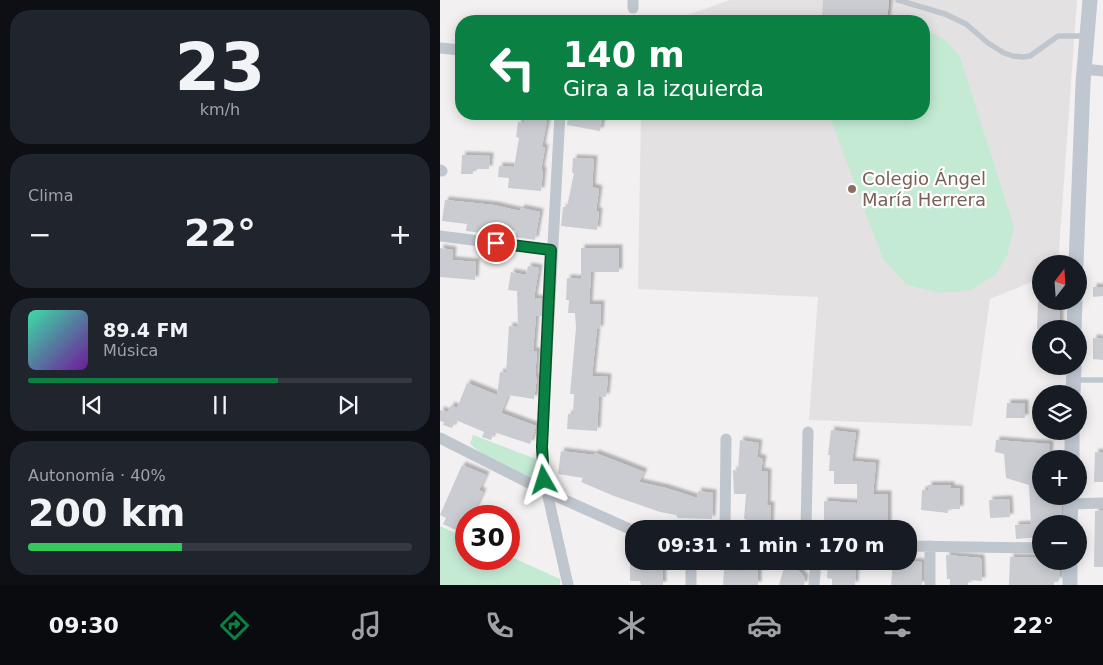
<!DOCTYPE html>
<html lang="es">
<head>
<meta charset="utf-8">
<style>
  body { margin:0; font-family:"DejaVu Sans",sans-serif; background:#20242c; color:#f1f3f6; height:100vh; display:flex; flex-direction:column; font-size:19px; white-space:nowrap }
  * { box-sizing:border-box; margin:0 }
  p { font-size:16px; color:#9ea1a6 }
  .icon { flex:none; width:28px; height:28px; fill:none; stroke:currentColor; stroke-width:2; stroke-linecap:round; stroke-linejoin:round }
  .map { position:relative; flex:1; overflow:hidden }
  .side { display:flex; flex-direction:column; gap:10px; padding:10px; background:#0d0f14; width:440px }
  .side>* { flex:none }
  .top-card { position:absolute; left:15px; top:15px; width:475px; height:105px; border-radius:20px; box-shadow:0 2px 12px #0003; background:#0b8043; color:#fff; overflow:hidden }
  .needle { width:32px; rotate:17deg }
  .controls { position:absolute; left:592px; top:255px; display:grid; gap:10px }
  .controls a { display:grid; place-items:center; width:55px; height:55px; border-radius:50%; background:#171b24; box-shadow:0 2px 12px #0003; font-size:25px }
  .speed { position:absolute; left:15px; top:505px; display:flex; gap:10px; font-size:25px; font-weight:700; text-align:center }
  .speed>* { display:grid; place-content:center; width:65px; height:65px; border-radius:50%; background:#171b24; box-shadow:0 2px 12px #0003; line-height:1 }
  .speed .limit { border:8px solid #d22; background:#fff; color:#111 }
  .pin { position:absolute; display:grid; place-items:center; width:42px; height:42px; color:#fff; margin:-21px; border:2px solid #fff; border-radius:50%; box-shadow:0 1px 5px #0007 }
  .me { position:absolute; width:55px; margin:-28px; rotate:354deg; stroke-linejoin:round; filter:drop-shadow(0 0 4px #0008) }
  .turn { display:flex; align-items:center; gap:18px; height:105px; padding:0 25px; font-size:22px }
  .turn .icon { width:65px; height:65px; stroke-width:2.5 }
  .turn b { display:block; font-size:35px; line-height:42px }
  .big { font-size:38px; font-weight:600; line-height:1.1 }
  .side .widget { flex:1; display:flex; flex-direction:column; justify-content:center; gap:8px; min-width:0; padding:0 18px; border-radius:20px; background:#20242c }
  .side .dial { align-items:center; gap:0 }
  .dial b { font-size:65px; line-height:1 }
  .song { display:flex; align-items:center; gap:15px }
  .cover { width:60px; height:60px; border-radius:8px; background:linear-gradient(135deg,hsl(160 70% 55%),hsl(280 70% 35%)) }
  .played { height:5px; border-radius:2px; background:linear-gradient(90deg,#0b8043 65%,#363941 65%) }
  .keys { display:flex; justify-content:space-around; direction:ltr }
  .heat { display:flex; justify-content:space-between; align-items:center; font-size:28px; direction:ltr }
  .charge { height:8px; border-radius:4px; background:linear-gradient(90deg,#34c759 40%,#363941 0) }
  .trip { position:absolute; left:185px; top:520px; width:292px; height:50px; border-radius:20px; background:#171b24; box-shadow:0 2px 12px #0003; font-weight:600; line-height:50px; text-align:center }
  .tabs { display:flex; height:80px; justify-content:space-around; align-items:center; background:#090b0e; color:#9ea1a6 }
  .tabs .icon { width:35px; height:35px }
  .tabs .on { color:#0b8043 }
  .tabs b { font-size:22px; color:#f1f3f6 }
  main { display:flex; flex:1; min-height:0 }
  .map>svg:first-child { display:block }
  .education { fill:#e3e1e1 }
  .green { fill:#c4ead4 }
  .building { fill:#cbccd2; filter:url(#shadow) }
  .lines { fill:none; stroke-linecap:round; stroke-linejoin:round }
  .lane { stroke:#c0c6cd; stroke-width:5.5 }
  .street { stroke:#c0c6cd; stroke-width:11 }
  .secondary { stroke:#c0c7d1; stroke-width:15 }
  .route-casing { stroke:#07532c; stroke-width:12 }
  .route { stroke:#0b8043; stroke-width:9 }
  .education-dot { fill:#8d6e63; stroke:#fff; stroke-width:2 }
  .labels { text-anchor:middle; stroke-width:4.5; stroke-linejoin:round; paint-order:stroke }
  .education-label { font-size:18px; fill:#785e54; stroke:#fff; text-anchor:start }
</style>
</head>
<body>
<main>
<section class="side">
<div class="widget dial"><b>23</b><p>km/h</p></div>
<div class="widget"><p>Clima</p>
<div class="heat"><a>−</a><b class="big">22°</b><a>+</a></div>
</div>
<div class="widget">
<div class="song"><i class="cover"></i><div><b>89.4 FM</b><p>Música</p></div></div>
<div class="played"></div>
<div class="keys"><svg class="icon" aria-label="previous" viewBox="0 0 24 24"><path d="M18 5L8 12l10 7zM5 5v14"/></svg><svg class="icon" aria-label="pause" viewBox="0 0 24 24"><path d="M8 5v14M16 5v14"/></svg><svg class="icon" aria-label="next" viewBox="0 0 24 24"><path d="M6 5l10 7-10 7zM19 5v14"/></svg></div>
</div>
<div class="widget"><p>Autonomía · 40%</p><b class="big">200 km</b><div class="charge"></div></div>
</section>
<div class="map">
<svg width="663" height="585" viewBox="0 0 663 585">
  <defs>
    <filter id="shadow"><feDropShadow dx="3.5" dy="-3.5" stdDeviation="1" flood-color="#0004"/></filter>
  </defs>
  <rect width="100%" height="100%" fill="#f2f0f0"/>
  <path class="education" d="M290 0H637L618 264H601V278L550 299 532 426 369 420 378 297 198 289 201 114H484V21H230Z"/>
  <path class="green" d="M484 31C501 34 510 44 520 57L574 227 567 256 555 275 531 290 501 293 467 285 443 259 389 115V114H484Z
    M33 435 96 459 97 472 92 484 47 458 30 444Z
    M0 526 26 538V559H69V556L120 579V585H0Z"/>
  <path class="building" d="M383 0H449L447 21 382 17Z
    M128 114H163L160 131 127 125Z
    M85 117 107 121 102 147 105 148 101 170H103L101 191 68 188 69 178 58 177 59 166 74 167 79 138 76 137 78 122 84 123Z
    M22 155 50 156 49 169H33V174H21Z
    M133 158 154 159 152 187 159 189 156 211H159L157 230 121 226 123 207H127L134 173H132Z
    M5 200 54 205 80 211 81 208 100 212 95 240 75 237 76 231 44 224 43 233 26 231 27 224 2 221Z
    M0 248 13 250 12 260 36 262 35 280 0 277Z
    M141 248H179V272H151L149 304H161L160 329H157L152 376 168 377 166 397 159 396 157 431 127 429 128 414H133L134 394H130L136 328 135 313H128L129 300H126L127 278 141 279Z
    M88 266 99 268 94 298 102 299V316H96L93 351H97L95 377H97L94 399 68 395 61 413 96 426 90 444 54 432 51 440 42 437 44 432 16 420 12 428 3 425 4 422 0 421V410L8 412 11 405 17 408 27 383 57 395 60 372 66 373 69 326 78 327 77 291 68 290 71 272 86 275Z
    M653 287H663V296L653 297Z
    M598 301H620V329H597Z
    M653 338 663 339V360L653 359Z
    M567 403H585V418H566Z
    M391 430 416 433 412 461 436 463 433 494H448V528L384 527V501L417 503V484H394V471H389L390 455H388Z
    M300 440 319 443 317 457 323 459 321 471 328 472 327 505H331L330 528 311 529 310 521 304 519 306 494H294L293 470 298 471Z
    M556 440 610 444 609 459H601V496H622L621 524H601V537L576 539 575 525 591 524 589 485 566 478 564 454 555 452Z
    M121 451 154 455 155 453 179 462 204 472 199 482 226 488 257 498 258 491 273 493 272 519 238 518 236 515 220 512 174 496 141 482 143 478 118 474Z
    M655 452 663 453V482H654Z
    M22 465 46 475 39 490 43 492 32 516H26V529L24 534 3 524 6 518 0 515Z
    M488 485H511V488L520 489V509H508V513L481 510 482 490H488Z
    M569 499 570 517 550 518 549 500Z
    M663 510V567H654L655 511Z
    M506 555 541 558 542 581 528 580V585H510V579H507Z
    M570 557 601 558V561H620L619 581H614V585H569Z
    M197 561H222L223 585H201L200 581H190V564H197Z
    M346 561H350L365 578 364 585H339Z
    M388 561H416L415 585H392V579L387 578Z
    M453 561 482 562V585H451Z
    M299 564 318 565V585H283L284 570 299 571Z"/>
  <g class="lines">
    <path class="lane" d="M458 0 505 14 526 24 548 43 564 53 573 56 583 57 590 56 618 36H647
      M636 380H663"/>
    <path class="street" d="M193 8V0
      M0 48 21 50
      M644 69 663 71
      M120 114 102 447 103 467 107 492 128 585
      M0 170 2 171
      M0 236 111 250
      M0 438 107 492 194 531
      M631 504 663 503
      M285 529 286 439
      M366 529 368 432
      M469 546 601 548
      M251 585V561
      M374 585 376 561
      M490 585V546"/>
    <path class="secondary" d="M636 264 643 83 650 0
      M634 329 635 301
      M633 394 634 366
      M632 459V431
      M630 524 631 496
      M630 585V561"/>
  </g>
  <g class="lines">
    <defs>
      <path id="route" d="M56 243 111 250 102 447 104 480"/>
    </defs>
    <use href="#route" class="route-casing"/>
    <use href="#route" class="route"/>
  </g>
  <circle class="education-dot" cx="412" cy="189" r="5"/>
  <g class="labels">
    <g class="education-label">
      <text x="422" y="185">Colegio Ángel<tspan x="422" dy="21">María Herrera</tspan></text>
    </g>
  </g>
</svg>
<div class="controls">
<a><svg class="needle" viewBox="-14 -14 28 28"><path d="M0-13l5 13h-10z" fill="#e53935"/><path d="M0 13l5-13h-10z" fill="#9ea1a6"/></svg></a>
<a><svg class="icon" aria-label="search" viewBox="0 0 24 24"><circle cx="10" cy="10" r="6"/><path d="M15 15l6 6"/></svg></a>
<a><svg class="icon" aria-label="layers" viewBox="0 0 24 24"><path d="M12 4l9 5-9 5-9-5zM3 14l9 5 9-5"/></svg></a>
<a>+</a>
<a>−</a>
</div>
<div class="speed"><div class="limit">30</div></div>
<div class="pin" style="left:56px;top:243px;background:#d93025"><svg class="icon" aria-label="arrive" viewBox="0 0 24 24"><path d="M6 21V4h12l-3 4 3 4H6"/></svg></div>
<svg class="me" style="left:104px;top:480px" viewBox="-20 -20 40 40"><path d="M0-17L14 15 0 8-14 15z" fill="#0b8043" stroke="#fff" stroke-width="4"/></svg>
<div class="trip">09:31 · 1 min · 170 m</div>
<div class="top-card">
<div class="turn"><svg class="icon" aria-label="left" viewBox="0 0 24 24"><path d="M17 20v-9H6M10 6l-5 5 5 5"/></svg><div><b>140 m</b>Gira a la izquierda</div></div>
</div>
</div>
</main>
<nav class="tabs">
<b>09:30</b>
<svg class="icon on" aria-label="directions" viewBox="0 0 24 24"><path d="M12 3l9 9-9 9-9-9zM9 14v-3h6M13 9l2 2-2 2"/></svg>
<svg class="icon" aria-label="music" viewBox="0 0 24 24"><path d="M9 18V5l10-2v13"/><circle cx="6" cy="18" r="3"/><circle cx="16" cy="16" r="3"/></svg>
<svg class="icon" aria-label="phone" viewBox="0 0 24 24"><path d="M5 4h4l2 5-3 2q2 4 5 5l2-3 5 2v4C11 20 4 13 5 4z"/></svg>
<svg class="icon" aria-label="climate" viewBox="0 0 24 24"><path d="M12 3v18M4 7l16 10M4 17L20 7"/></svg>
<svg class="icon" aria-label="car" viewBox="0 0 24 24"><path d="M5 17H2v-5l4-1 3-4h7l3 4 3 1v5h-3M9 17h6M6 11h13"/><circle cx="7" cy="17" r="2"/><circle cx="17" cy="17" r="2"/></svg>
<svg class="icon" aria-label="filters" viewBox="0 0 24 24"><path d="M4 7h16M4 17h16"/><circle cx="9" cy="7" r="2"/><circle cx="15" cy="17" r="2"/></svg>
<b>22°</b>
</nav>
</body>
</html>
